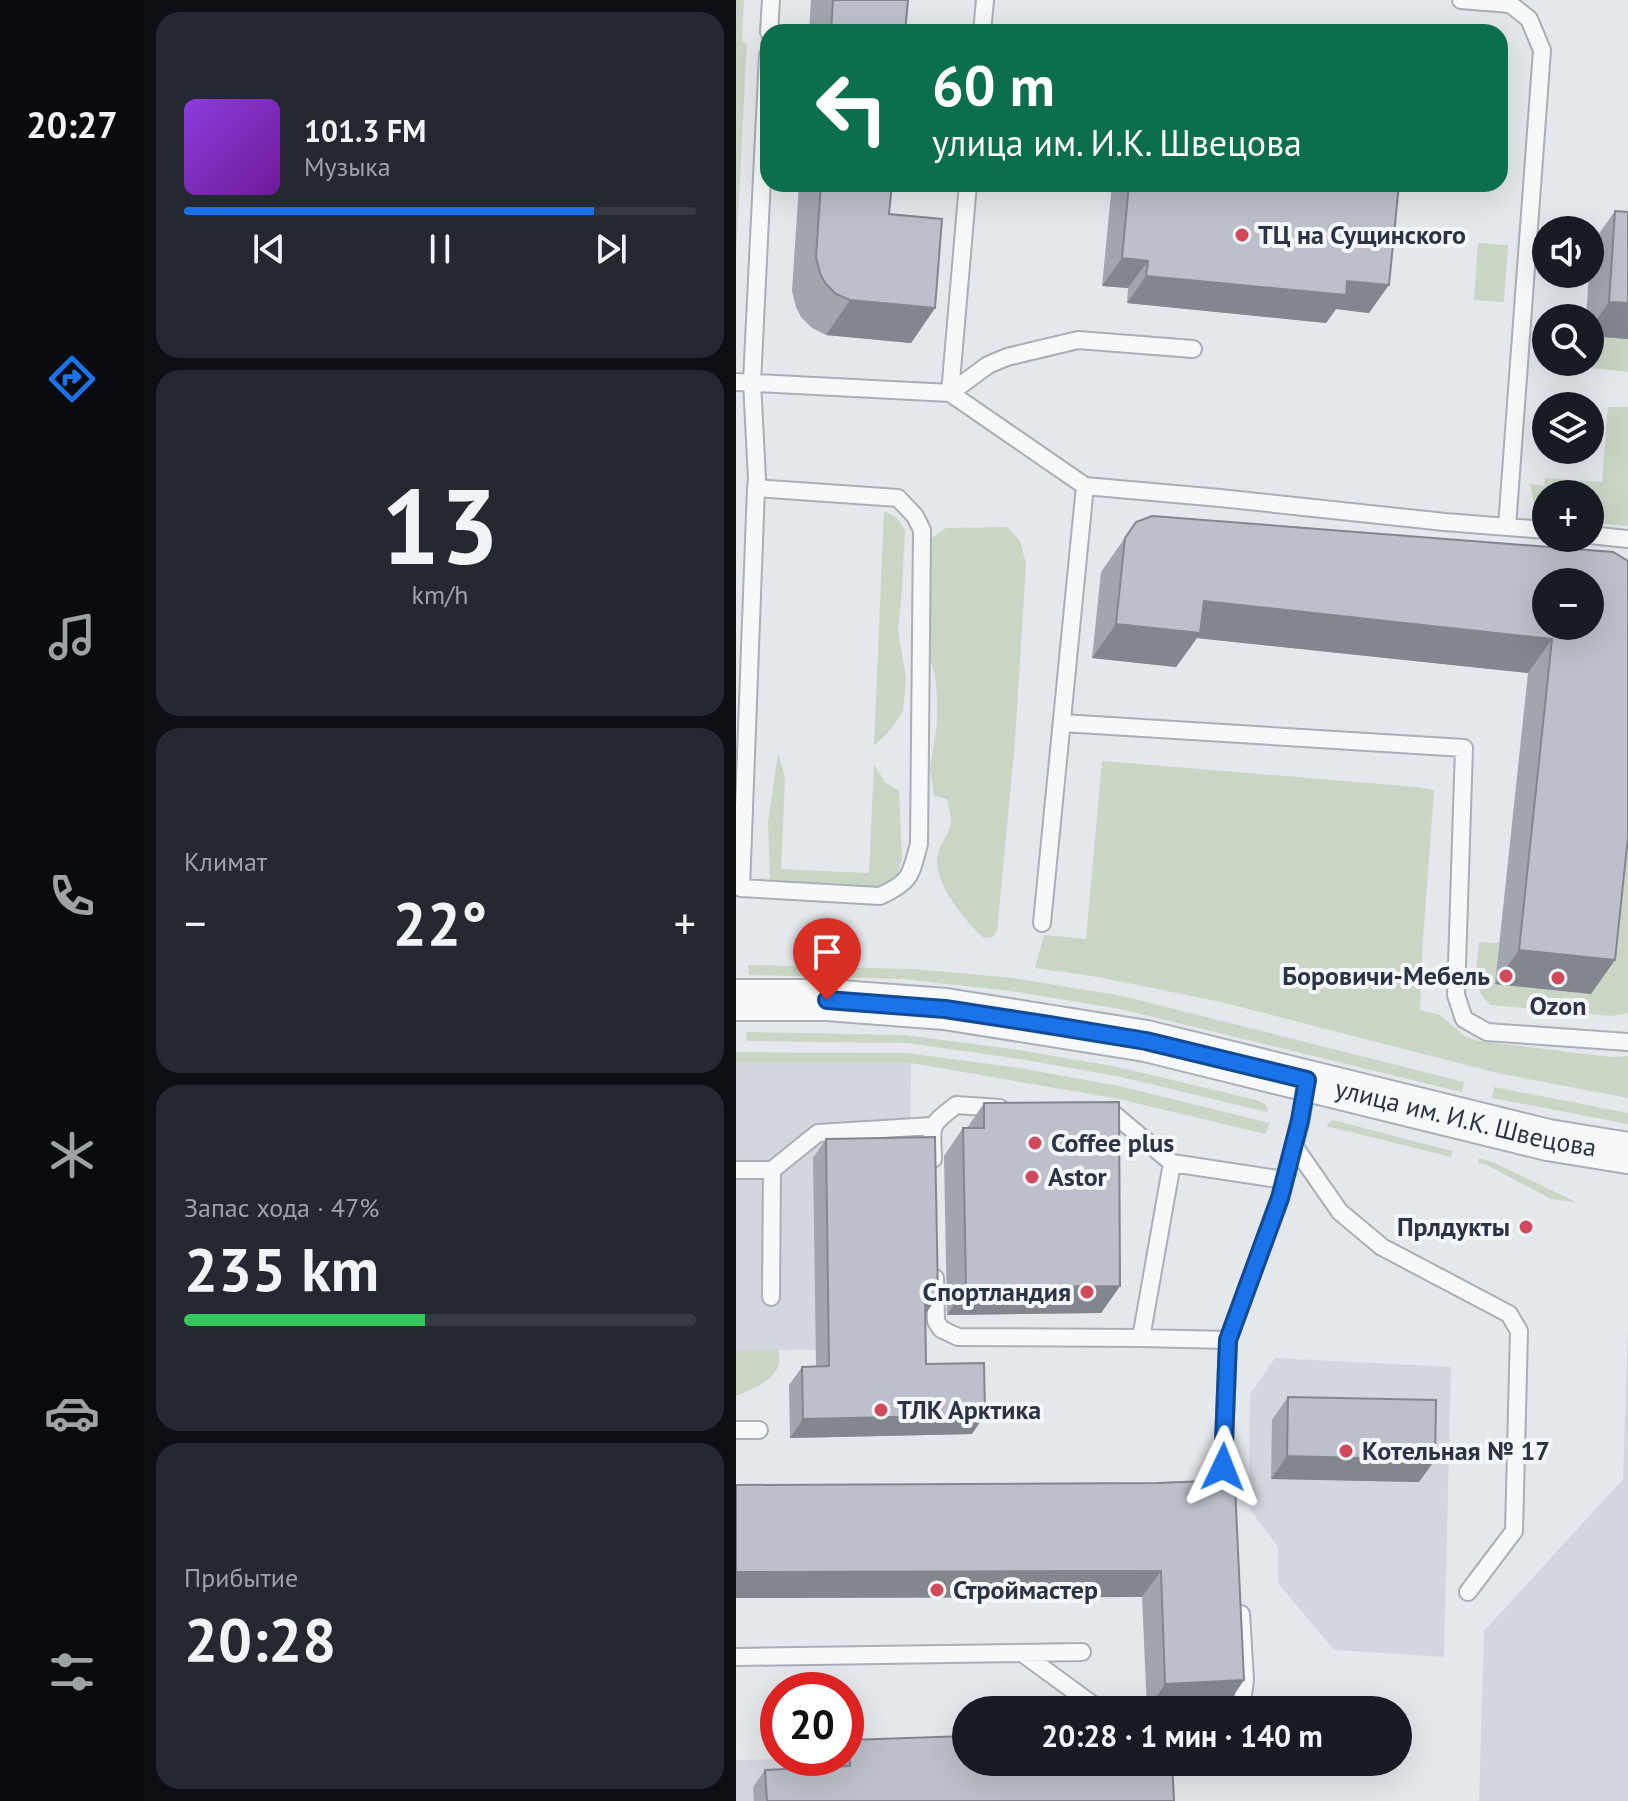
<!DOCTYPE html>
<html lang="ru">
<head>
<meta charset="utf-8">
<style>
  body { margin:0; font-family:"PT Sans",sans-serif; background:#242831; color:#f1f3f6; height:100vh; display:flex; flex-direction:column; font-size:30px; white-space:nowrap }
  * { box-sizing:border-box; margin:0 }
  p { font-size:26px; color:#9ea1a6 }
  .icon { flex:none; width:44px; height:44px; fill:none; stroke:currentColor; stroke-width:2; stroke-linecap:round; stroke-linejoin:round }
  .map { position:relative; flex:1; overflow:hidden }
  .panel { display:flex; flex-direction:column; gap:12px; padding:12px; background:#0d0f14; width:592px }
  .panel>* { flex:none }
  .guide { position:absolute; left:24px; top:24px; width:748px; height:168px; border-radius:24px; box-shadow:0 8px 32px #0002; background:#0b6e4f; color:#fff; overflow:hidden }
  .buttons { position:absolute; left:796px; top:216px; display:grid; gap:16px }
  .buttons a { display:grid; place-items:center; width:72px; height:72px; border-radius:50%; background:#171b24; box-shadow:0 8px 32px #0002; font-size:40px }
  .speed { position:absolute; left:24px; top:1672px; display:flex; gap:16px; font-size:40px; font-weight:700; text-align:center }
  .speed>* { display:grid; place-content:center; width:104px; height:104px; border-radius:50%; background:#171b24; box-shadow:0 8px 32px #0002; line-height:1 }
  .speed .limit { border:12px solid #d22; background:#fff; color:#111 }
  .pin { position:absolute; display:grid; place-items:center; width:68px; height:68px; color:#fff; margin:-82px -34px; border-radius:50% 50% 50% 0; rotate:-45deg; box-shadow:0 0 8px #0007 }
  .pin .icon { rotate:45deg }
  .me { position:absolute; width:88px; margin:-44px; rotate:2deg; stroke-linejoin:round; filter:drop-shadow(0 0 6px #0008) }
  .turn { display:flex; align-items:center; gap:28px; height:168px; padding:0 40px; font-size:36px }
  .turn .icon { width:104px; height:104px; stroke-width:2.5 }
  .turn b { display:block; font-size:56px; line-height:68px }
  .big { font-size:60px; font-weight:800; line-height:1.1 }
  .panel .widget { flex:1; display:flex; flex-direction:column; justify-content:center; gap:12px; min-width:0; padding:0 28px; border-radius:24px; background:#242831 }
  .panel .dial { align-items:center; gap:0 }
  .dial b { font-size:104px; line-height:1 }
  .song { display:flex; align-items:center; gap:24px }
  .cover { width:96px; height:96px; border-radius:12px; background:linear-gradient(135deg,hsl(270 70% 55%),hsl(280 70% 35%)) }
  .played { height:8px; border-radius:4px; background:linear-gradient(90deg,#1a73e8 80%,#363941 80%) }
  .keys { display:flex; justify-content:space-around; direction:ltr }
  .heat { display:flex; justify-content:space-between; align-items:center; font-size:44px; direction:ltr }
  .charge { height:12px; border-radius:6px; background:linear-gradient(90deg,#34c759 47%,#363941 0) }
  .trip { position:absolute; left:216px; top:1696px; width:460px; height:80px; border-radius:40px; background:#171b24; box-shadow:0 8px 32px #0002; font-weight:800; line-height:80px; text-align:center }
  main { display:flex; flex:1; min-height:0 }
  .tab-bar { display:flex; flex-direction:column; width:144px; justify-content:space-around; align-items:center; background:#090b0e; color:#9ea1a6 }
  .tab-bar .icon { width:56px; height:56px }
  .tab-bar .selected { color:#1a73e8 }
  .tab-bar b { font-size:36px; color:#f1f3f6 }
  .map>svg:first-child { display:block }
  .built { fill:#d2d6de }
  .green { fill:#c9d6c5 }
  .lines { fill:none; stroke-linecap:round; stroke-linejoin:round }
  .service-casing { stroke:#a9aeb7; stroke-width:20 }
  .tertiary-casing { stroke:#a9aeb7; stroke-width:44 }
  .service { stroke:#f7f8fa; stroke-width:16 }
  .tertiary { stroke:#f7f8fa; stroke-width:40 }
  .wall { fill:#a1a5ae }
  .shaded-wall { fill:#83868d }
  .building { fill:#bbc0ca; stroke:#83868d; stroke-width:2; fill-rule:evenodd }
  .route-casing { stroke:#114b97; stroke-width:20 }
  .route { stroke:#1a73e8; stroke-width:14 }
  .poi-dot { fill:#d1495b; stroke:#f4f6f9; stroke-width:3 }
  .labels { text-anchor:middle; stroke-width:8; stroke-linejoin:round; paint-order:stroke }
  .poi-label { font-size:26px; font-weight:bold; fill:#2b3445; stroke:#f4f6f9; text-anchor:start }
  .street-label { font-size:26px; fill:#2b3445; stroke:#f4f6f9 }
</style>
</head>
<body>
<main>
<nav class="tab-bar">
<b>20:27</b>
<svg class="icon selected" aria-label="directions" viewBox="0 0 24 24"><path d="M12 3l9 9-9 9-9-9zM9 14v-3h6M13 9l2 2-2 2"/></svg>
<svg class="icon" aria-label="music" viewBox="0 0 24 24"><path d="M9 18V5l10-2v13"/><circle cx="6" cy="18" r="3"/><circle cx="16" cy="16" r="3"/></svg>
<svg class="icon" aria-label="phone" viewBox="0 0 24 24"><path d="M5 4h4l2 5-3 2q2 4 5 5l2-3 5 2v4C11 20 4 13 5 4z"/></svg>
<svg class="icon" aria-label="climate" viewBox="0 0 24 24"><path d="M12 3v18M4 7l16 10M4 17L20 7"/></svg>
<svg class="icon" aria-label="car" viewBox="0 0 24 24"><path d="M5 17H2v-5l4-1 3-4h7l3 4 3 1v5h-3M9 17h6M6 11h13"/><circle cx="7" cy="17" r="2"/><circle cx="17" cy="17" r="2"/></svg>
<svg class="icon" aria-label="filters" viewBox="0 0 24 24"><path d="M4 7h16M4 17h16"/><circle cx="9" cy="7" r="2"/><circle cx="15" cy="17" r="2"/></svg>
</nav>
<section class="panel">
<div class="widget">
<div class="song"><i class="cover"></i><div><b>101.3 FM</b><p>Музыка</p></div></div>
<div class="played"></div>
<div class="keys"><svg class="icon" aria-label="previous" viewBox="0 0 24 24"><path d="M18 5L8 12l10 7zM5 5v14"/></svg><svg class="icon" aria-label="pause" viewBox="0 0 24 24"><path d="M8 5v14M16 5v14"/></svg><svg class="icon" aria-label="next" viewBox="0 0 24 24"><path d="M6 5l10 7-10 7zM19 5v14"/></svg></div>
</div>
<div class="widget dial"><b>13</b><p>km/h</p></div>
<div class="widget"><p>Климат</p>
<div class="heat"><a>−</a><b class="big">22°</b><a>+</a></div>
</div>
<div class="widget"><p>Запас хода · 47%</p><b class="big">235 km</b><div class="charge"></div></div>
<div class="widget"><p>Прибытие</p><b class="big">20:28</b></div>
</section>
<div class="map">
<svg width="892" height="1801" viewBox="0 0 892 1801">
  <rect width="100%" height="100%" fill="#e4e7ec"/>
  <path class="built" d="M0 1063H175L174 1156 177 1348 0 1351Z
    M892 1328V1801H743L748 1631 887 1479Z
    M539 1358 715 1367 708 1657 598 1650 542 1583V1547L513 1508 514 1394Z
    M101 1758 102 1801H0V1760Z"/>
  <path class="green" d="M0 0H8L6 41 11 43 0 257Z
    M742 243 772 245 768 302 738 300Z
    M854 336 892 339V372L846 367V362H854Z
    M872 407H892V526L854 523V494H810V517C797 510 797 498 794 484L808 486 809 478 866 482Z
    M148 511 161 518 169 530 166 589 162 630 170 678 167 712 151 734 138 745Z
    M272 527 284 541 290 563 279 742 261 931 257 937 247 938C229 920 199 885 201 859 202 845 213 835 215 824 216 817 212 806 211 799L198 796 194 769 201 723V697L199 675 191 649 192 550 196 538 210 528Z
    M892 647V1013L876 1016 755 1005C734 988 741 967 743 942L763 943 759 984 855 994Z
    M42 753 49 777 45 869 133 873 138 764 149 782 163 791 166 859 160 881 138 890 34 881 32 822Z
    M366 761 682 787 698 790 686 955 684 1010 704 1015 730 1037 743 1041 875 1057 892 1056V1098L761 1073 485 1002 362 977 299 968 308 935 350 939Z
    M12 965 177 969 277 978 387 996 728 1082 726 1092 384 1009 275 991 165 979 13 975Z
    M10 1032 169 1035 283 1050 382 1067 520 1100 529 1104 532 1109 531 1112 385 1077 284 1059 171 1043 11 1041Z
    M0 1052 171 1053 283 1068 383 1086 534 1123 529 1134 383 1099 175 1063H0Z
    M758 1087 892 1113V1124L756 1098Z
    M597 1120 716 1151 715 1157 590 1126Z
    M743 1158 759 1163 840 1202 815 1199 751 1165 742 1163Z
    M42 1350C43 1353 44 1361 43 1364 38 1381 15 1390 0 1396V1351Z"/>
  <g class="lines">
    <defs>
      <path id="service" d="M725 0 774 4 793 19 806 50 771 527
        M33 32 35 0
        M246 32 249 0
        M457 349 342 340 271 357 252 365 214 393 349 486 484 498 709 522 810 530
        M0 382 214 393 232 184
        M20 488 162 498 179 516 186 530 183 844C174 876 176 881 144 896L5 888 20 488 21 479 16 382 32 55
        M854 535 892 539
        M326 723 728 748 720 995 728 1019 751 1032 892 1042
        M306 923 349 486
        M363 1114 379 1115 436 1163
        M558 1146 604 1212 646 1247 773 1314 783 1331 778 1531 732 1592
        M197 1159C196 1124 192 1127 220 1105L264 1108
        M0 1170H36L35 1297
        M36 1170 82 1133 196 1126
        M199 1278 200 1321 205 1329 222 1337 405 1338
        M492 1340 405 1338 436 1163 549 1180
        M0 1430H23
        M488 1502 486 1499 492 1340 544 1198 564 1124 571 1082
        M286 1653 364 1710
        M0 1657 346 1652
        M505 1710 509 1680 505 1614"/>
      <g id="tertiary">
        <path id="s1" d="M0 1000H91L209 1009 410 1041 812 1140 892 1153"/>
      </g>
    </defs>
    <use href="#service" class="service-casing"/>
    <use href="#tertiary" class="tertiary-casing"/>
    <use href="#service" class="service"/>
    <use href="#tertiary" class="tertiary"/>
  </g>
  <path class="wall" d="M75 0H172L169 32H73Z
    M63 184H156L153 214 199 308 175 343 90 335 76 328 65 317 60 307 56 291Z
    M376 184H663L633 313 600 309 590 323 391 303 392 288 366 286Z
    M879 211 892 212V339L854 336V318H850L855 245Z
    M400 522 877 552 855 994 759 984 792 673 461 638 440 667 356 658 365 572Z
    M248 1103 384 1286 365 1313 211 1315 208 1156 227 1128H231Z
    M90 1139 189 1314 190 1364 236 1434 54 1438 53 1385 66 1367 80 1366 77 1158Z
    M552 1397 683 1482 535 1479 536 1420Z
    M421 1483 490 1707 411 1710 406 1597 0 1598V1485Z
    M113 1740 438 1801H18L17 1787 29 1770 101 1766V1758H110V1743Z"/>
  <path class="shaded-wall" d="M386 258 412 261 392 288 366 286Z
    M410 276 611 281 653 285 633 313 600 309 590 323 391 303Z
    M114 300 199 308 175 343 90 335Z
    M873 302 892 303V339L854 336V329Z
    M468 601 816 639 792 673 461 638 440 667 356 658 380 624Z
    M783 950 879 960 855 994 759 984Z
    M384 1286 365 1313 211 1315 230 1287Z
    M189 1296H202L189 1315Z
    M249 1415 236 1434 54 1438 67 1419Z
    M551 1456 699 1460 683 1482 535 1479Z
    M425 1571 406 1597 0 1598V1572Z
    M508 1680 490 1707 411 1710 429 1684Z"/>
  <path class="building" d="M97 0H172L169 32H95Z
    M85 184H156L153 214 206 219 199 308 114 300 100 294 89 283 84 273 80 257Z
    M393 184H663L653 285 611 281 610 295 410 276 412 261 386 258Z
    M879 211 892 212V303L873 302Z
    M416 516 877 552 892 561V837L879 960 783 950 816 639 468 601 464 633 380 624 389 538 400 522ZM810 582H854V626H810Z
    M383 1102 384 1286 230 1287 227 1128H248V1103Z
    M199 1137 202 1296H189L190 1364 248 1363 249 1415 67 1419 66 1367 93 1366 90 1139Z
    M552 1397 700 1400 699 1460 551 1456Z
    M496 1480 499 1486 508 1680 429 1684 425 1571 0 1572V1485L421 1483Z
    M548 1709H585V1710H548Z
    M230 1736V1762H436L438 1801H31L29 1770 114 1766 113 1740Z"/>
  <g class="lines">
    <defs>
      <path id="route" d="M91 1000 209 1009 313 1025 410 1041 571 1080 564 1120 544 1198 492 1340 487 1467"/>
    </defs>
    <use href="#route" class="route-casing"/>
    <use href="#route" class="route"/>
  </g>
  <g class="poi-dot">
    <circle cx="506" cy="235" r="8"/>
    <circle cx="770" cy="976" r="8"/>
    <circle cx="822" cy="978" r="8"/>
    <circle cx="299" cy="1143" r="8"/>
    <circle cx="296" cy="1177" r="8"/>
    <circle cx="790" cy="1227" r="8"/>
    <circle cx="351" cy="1292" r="8"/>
    <circle cx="145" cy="1410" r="8"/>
    <circle cx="610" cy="1451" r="8"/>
    <circle cx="201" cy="1590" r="8"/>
  </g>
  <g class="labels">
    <g class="poi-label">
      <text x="522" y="244">ТЦ на Сущинского</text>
      <text x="754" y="985" text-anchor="end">Боровичи-Мебель</text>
      <text x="822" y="1015" text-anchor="middle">Ozon</text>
      <text x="315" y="1152">Coffee plus</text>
      <text x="312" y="1186">Astor</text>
      <text x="774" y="1236" text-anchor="end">Прлдукты</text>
      <text x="335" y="1301" text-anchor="end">Спортландия</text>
      <text x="161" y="1419">ТЛК Арктика</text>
      <text x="626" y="1460">Котельная № 17</text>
      <text x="217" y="1599">Строймастер</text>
    </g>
    <g class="street-label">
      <text dy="9" stroke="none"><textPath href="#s1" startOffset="742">улица им. И.К. Швецова</textPath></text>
    </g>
  </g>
</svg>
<div class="buttons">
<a><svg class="icon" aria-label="sound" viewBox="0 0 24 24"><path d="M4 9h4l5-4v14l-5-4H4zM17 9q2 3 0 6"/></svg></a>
<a><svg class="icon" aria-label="search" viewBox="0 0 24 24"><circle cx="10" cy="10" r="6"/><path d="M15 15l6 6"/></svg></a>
<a><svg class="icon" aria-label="layers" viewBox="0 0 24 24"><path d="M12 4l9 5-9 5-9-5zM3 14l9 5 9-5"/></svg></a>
<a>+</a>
<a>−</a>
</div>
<div class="speed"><div class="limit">20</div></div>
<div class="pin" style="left:91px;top:1000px;background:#d93025"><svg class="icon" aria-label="arrive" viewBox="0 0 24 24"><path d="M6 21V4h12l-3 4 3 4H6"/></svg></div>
<svg class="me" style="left:487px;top:1467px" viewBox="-20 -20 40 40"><path d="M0-17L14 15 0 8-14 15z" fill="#1a73e8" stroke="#fff" stroke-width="4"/></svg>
<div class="trip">20:28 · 1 мин · 140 m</div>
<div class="guide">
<div class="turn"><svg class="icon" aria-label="left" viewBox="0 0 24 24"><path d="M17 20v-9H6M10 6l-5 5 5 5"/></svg><div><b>60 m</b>улица им. И.К. Швецова</div></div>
</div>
</div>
</main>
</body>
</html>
